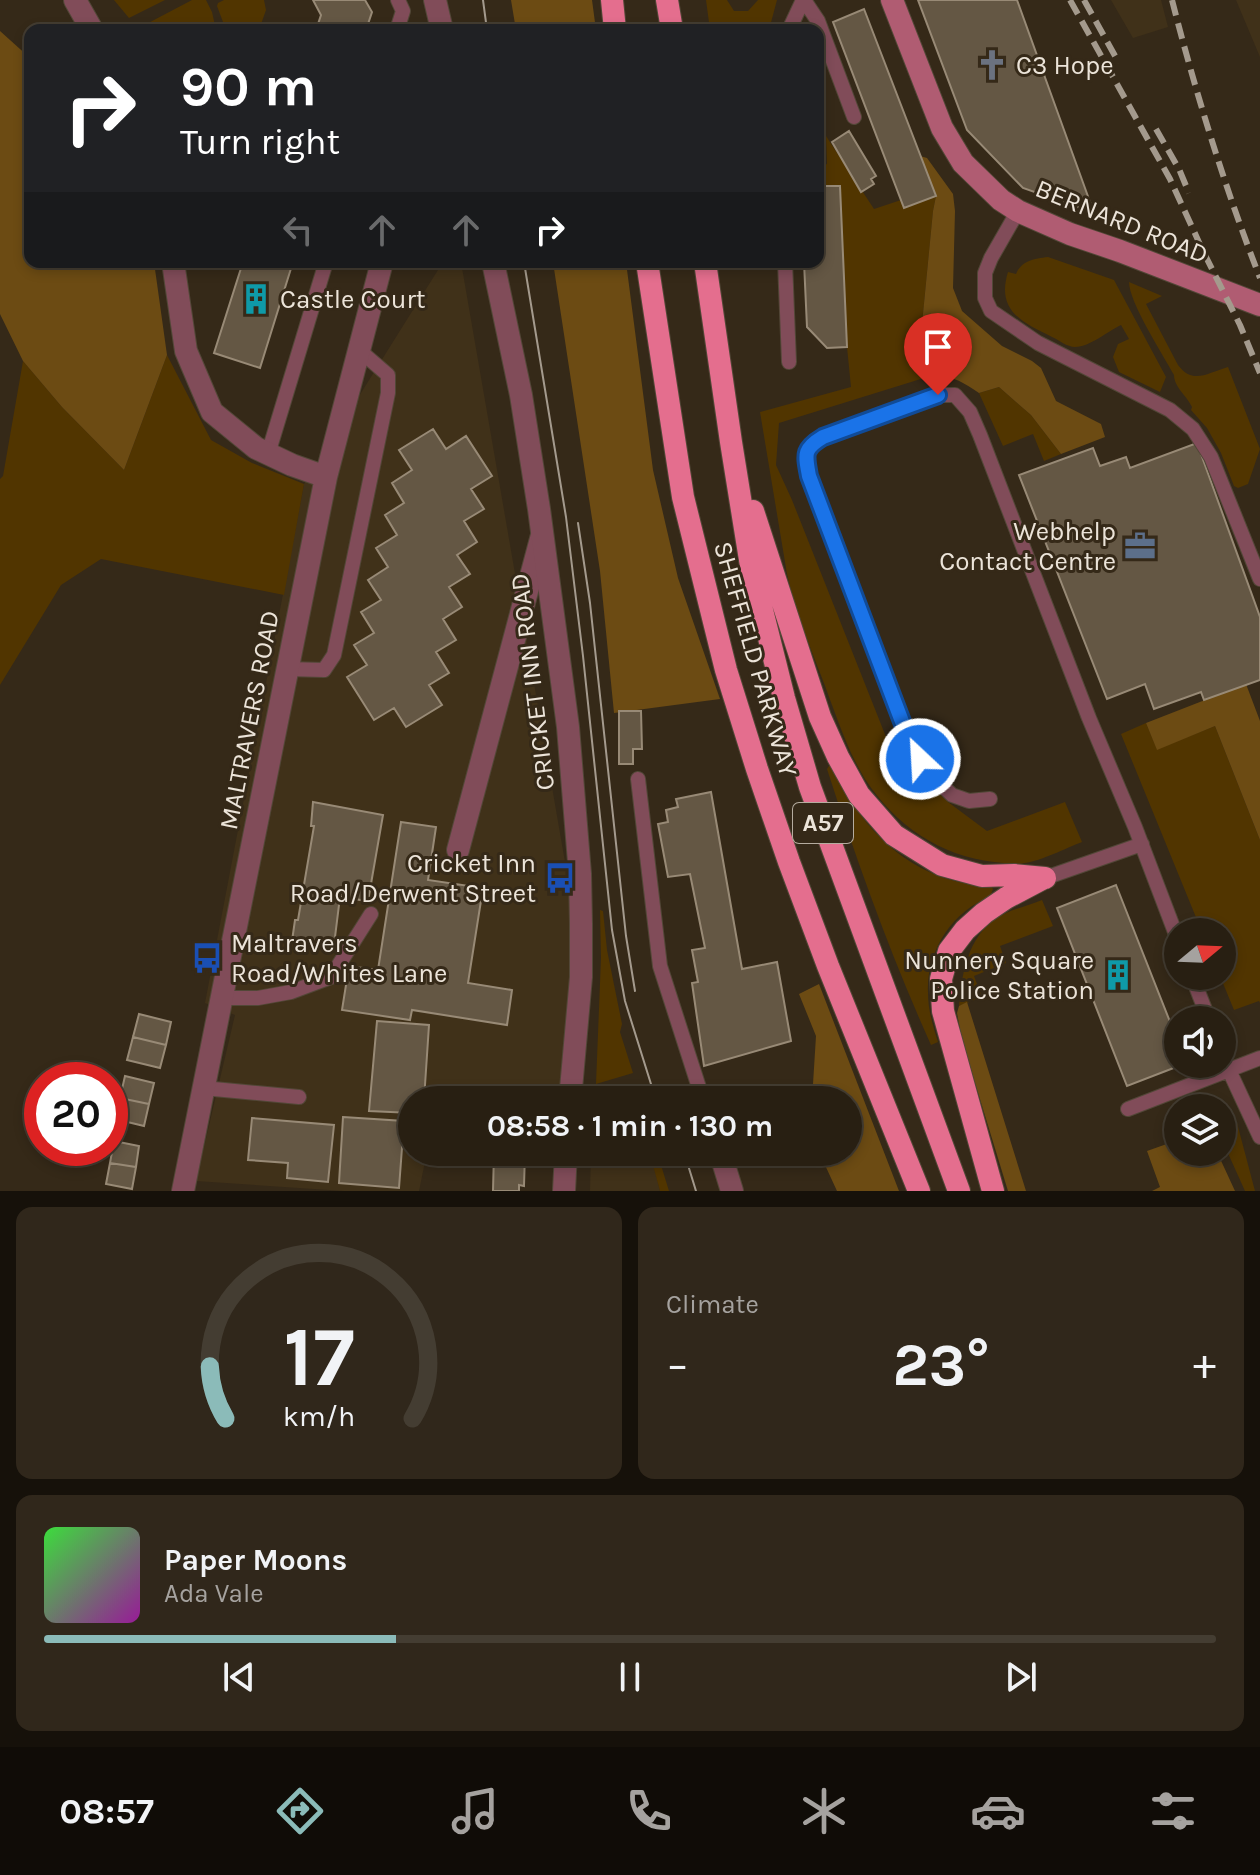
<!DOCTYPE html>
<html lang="en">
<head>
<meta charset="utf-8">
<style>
  body { margin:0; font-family:Karla,sans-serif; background:#30271b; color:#f1f3f6; height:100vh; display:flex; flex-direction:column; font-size:30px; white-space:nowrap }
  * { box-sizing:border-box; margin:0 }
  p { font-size:26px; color:#a5a29f }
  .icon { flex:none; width:44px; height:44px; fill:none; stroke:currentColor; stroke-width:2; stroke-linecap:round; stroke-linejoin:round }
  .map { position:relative; height:1191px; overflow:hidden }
  .sheet { display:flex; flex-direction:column; gap:16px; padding:16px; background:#16110a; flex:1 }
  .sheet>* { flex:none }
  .guide { position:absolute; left:24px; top:24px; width:800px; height:244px; border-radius:16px; box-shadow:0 4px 12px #0003,0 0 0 2px #443d32; background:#202124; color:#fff; overflow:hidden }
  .needle { width:52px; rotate:71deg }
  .controls { position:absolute; left:1164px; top:918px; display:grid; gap:16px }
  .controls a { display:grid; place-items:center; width:72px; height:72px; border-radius:50%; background:#281f12; box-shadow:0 4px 12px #0003,0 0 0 2px #443d32; font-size:40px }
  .speed { position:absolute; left:24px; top:1062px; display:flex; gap:16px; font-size:40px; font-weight:700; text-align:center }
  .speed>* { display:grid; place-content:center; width:104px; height:104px; border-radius:50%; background:#281f12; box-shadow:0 4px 12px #0003,0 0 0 2px #443d32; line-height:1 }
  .speed .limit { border:12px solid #d22; background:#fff; color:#111 }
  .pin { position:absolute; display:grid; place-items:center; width:68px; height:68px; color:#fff; margin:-82px -34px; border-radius:50% 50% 50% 0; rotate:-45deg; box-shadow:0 0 8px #0007 }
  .pin .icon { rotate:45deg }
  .me { position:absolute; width:88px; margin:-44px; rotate:335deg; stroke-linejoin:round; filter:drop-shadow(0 0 6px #0008) }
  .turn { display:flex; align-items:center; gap:28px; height:168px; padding:0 24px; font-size:36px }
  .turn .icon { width:104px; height:104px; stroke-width:2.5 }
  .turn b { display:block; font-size:56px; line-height:68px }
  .lanes { display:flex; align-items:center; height:76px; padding:0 24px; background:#0003; justify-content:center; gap:40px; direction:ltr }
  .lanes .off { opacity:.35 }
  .big { font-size:60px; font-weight:700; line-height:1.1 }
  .sheet .card { flex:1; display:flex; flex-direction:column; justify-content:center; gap:12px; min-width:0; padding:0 28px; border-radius:16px; background:#30271b }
  .sheet .dial { align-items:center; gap:0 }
  .dial svg { height:208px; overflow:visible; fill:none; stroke:#443d32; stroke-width:7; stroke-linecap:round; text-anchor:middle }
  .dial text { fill:#f1f3f6; stroke:none }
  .song { display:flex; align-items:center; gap:24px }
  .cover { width:96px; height:96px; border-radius:12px; background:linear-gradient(135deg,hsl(120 70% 55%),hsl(300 70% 35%)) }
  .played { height:8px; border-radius:4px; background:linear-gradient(90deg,#8bbbb9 30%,#443d32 30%) }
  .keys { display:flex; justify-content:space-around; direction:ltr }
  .heat { display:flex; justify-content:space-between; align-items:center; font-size:44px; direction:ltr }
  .sheet .tiles { flex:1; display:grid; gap:16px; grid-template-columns:1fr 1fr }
  .card:last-child { grid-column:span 2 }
  .trip { position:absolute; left:398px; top:1086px; width:464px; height:80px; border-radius:40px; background:#281f12; box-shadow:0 4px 12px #0003,0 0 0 2px #443d32; font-weight:700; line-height:80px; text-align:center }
  .tab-bar { display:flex; height:128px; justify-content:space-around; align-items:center; background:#100c07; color:#a5a29f }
  .tab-bar .icon { width:56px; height:56px }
  .tab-bar .active { color:#8bbbb9 }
  .tab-bar b { font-size:36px; color:#f1f3f6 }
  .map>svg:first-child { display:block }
  .built { fill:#403119 }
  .green { fill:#513500 }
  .forest { fill:#6c4b13 }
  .building { fill:#645744; stroke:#988a76; stroke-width:2 }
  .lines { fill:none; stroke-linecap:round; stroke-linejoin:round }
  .service-casing { stroke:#524737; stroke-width:16 }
  .minor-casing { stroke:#524737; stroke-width:24 }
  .tertiary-casing { stroke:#524737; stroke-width:24 }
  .secondary-casing { stroke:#524737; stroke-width:24 }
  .trunk-casing { stroke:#524737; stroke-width:24 }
  .service { stroke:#814c59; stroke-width:14 }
  .minor { stroke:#814c59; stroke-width:22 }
  .tertiary { stroke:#814c59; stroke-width:22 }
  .secondary { stroke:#b05c72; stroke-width:22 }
  .trunk { stroke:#e46e8e; stroke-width:22 }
  .tram { stroke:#a49a8d; stroke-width:2 }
  .rail { stroke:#a49a8d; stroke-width:6; stroke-dasharray:16 8; stroke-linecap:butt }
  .route-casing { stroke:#114b97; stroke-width:20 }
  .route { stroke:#1a73e8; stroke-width:14 }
  .labels { text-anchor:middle; stroke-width:6; stroke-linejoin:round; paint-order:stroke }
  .shield { fill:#352918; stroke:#b5ac9f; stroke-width:2 }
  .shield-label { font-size:24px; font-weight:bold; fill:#ece4d9 }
  .poi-label { font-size:26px; fill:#ece4d9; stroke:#352918; text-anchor:start }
  .street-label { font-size:26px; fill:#ece4d9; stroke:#352918 }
</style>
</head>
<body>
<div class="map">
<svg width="1260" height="1191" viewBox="0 0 1260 1191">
  <rect width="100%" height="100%" fill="#352918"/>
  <path class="built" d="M1111 0H1161L1168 27 1133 38Z
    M1236 0H1260V57Z
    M443 262H461L578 937 561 1100H412V1152H427L419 1191H344L196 1181 235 1015 205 1003 304 484Z
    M591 1155 652 1158 660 1191H590Z"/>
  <path class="green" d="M114 0H165L129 18Z
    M192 0H206L212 12 216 30H135Z
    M224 0H264L266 10 259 30H226L217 6 218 3Z
    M706 0H727L734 11H748L758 0H777L769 30H710Z
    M826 136 874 209 901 200 904 208 936 196 933 211 918 365 924 378 779 423 776 465 792 500 892 752 907 746 919 773 948 802 987 831 1065 802 1082 842C1066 848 1041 861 1025 863 1015 865 1004 863 994 862 940 856 895 825 865 779 846 748 835 712 822 678 809 644 795 610 787 574L760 412 851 387 847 347 840 186H825L824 165 827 164Z
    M1048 257 1114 280 1166 377 1160 392 1119 372 1113 357 1118 344 1129 339 1121 325C1108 331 1090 347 1075 347 1067 347 1059 340 1052 337 1022 322 996 311 1008 272L1016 274C1022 260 1034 259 1048 257Z
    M1129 282 1162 296 1146 304 1178 365C1193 385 1207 373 1228 367L1260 449 1248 484 1238 488 1234 486 1221 453 1207 428 1191 410 1192 407C1187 396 1174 387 1174 375 1163 355 1129 302 1129 282Z
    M167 355 211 440 252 463 304 484 284 595 101 559 61 585 0 685V479L3 476 23 361 62 407 124 470Z
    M999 387 1031 415 1061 454 1044 461 1033 434 1003 446 979 393Z
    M1146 723 1157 749 1215 726 1260 840V1003L1259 1001 1234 1010 1220 976H1222V932H1202L1121 734Z
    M829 766H832C862 832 915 884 991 886L993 889 990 897C952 911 926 952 928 993 928 1010 933 1026 938 1042L931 1045C891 956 857 862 827 769Z
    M1042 900 1053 926 1000 946 1006 963 974 976 982 997 959 1006C962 970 969 930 1006 913 1017 908 1030 905 1042 900Z
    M600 910 603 911 607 950 622 1024 620 1032 633 1073 596 1084 601 958Z
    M1237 1123 1255 1191H1245L1222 1140V1128Z
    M591 1152H657L669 1191H660L651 1158 591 1155Z"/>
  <path class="forest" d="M511 0H592L596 30H516Z
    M0 31 30 58V262H154L167 355 124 470 62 407 23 361 0 314Z
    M920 156 927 158 953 194 955 211 953 288 962 311 1002 346 1032 361 1041 368 1056 401 1101 424 1105 437 1061 454 1031 415 999 387 979 393C959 379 949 374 924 378L918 365 933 211 936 196Z
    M553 262H626L653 470 678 578 720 699 614 713 600 571Z
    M1246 684 1260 721V840L1215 726 1157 750 1146 723Z
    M819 984 899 1191H837L819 1152H848V1100H812L816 1036 799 994Z
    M967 1002 1026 1191H1008L962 1040 957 1013 959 1006Z
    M1178 1140V1152H1217L1235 1191H1152L1160 1187 1147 1151Z"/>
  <path class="building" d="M313 0H365L372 12 366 30H316L321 15Z
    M918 0H1017L1094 213 1023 188 967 130Z
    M864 9 936 196 904 208 833 22Z
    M849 131 876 176 871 179 874 184 861 192 832 142Z
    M818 165H824L825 186H840L847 347 827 348 807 327 804 262H818Z
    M243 262H293L260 368 214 353Z
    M433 429 446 449 466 436 492 476 471 489 484 509 464 521 477 542 457 555 470 574 449 587 462 607 443 619 456 640 436 652 449 673 429 685 442 705 406 727 394 708 374 720 347 677 367 665 354 645 374 633 361 612 381 600 368 580 388 567 376 548 397 535 385 515 404 503 392 483 412 470 399 450Z
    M1197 443 1260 617V680L1204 700 1201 692 1154 709 1145 684 1107 699 1019 475 1093 448 1100 466 1126 457 1130 468Z
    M619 711H641L642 749H633V764H619Z
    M711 792 742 969 777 962 791 1041 704 1066 692 983 698 982 692 950 705 948 690 874 668 877 658 824 668 822 666 810 678 807 676 799Z
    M313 802 383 815 368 901 340 897 334 945 318 942V946L292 941 295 920H298L314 826H311Z
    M401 822 436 827 428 880 483 888 468 983 512 990 507 1025 412 1010 410 1020 342 1010 349 966 378 970Z
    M1116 885 1178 1042V1064H1184L1127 1086 1057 908Z
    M139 1014 171 1022 166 1045 133 1037Z
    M377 1021 429 1025 424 1100H412V1113L369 1111Z
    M133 1037 166 1045 160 1068 127 1060Z
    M125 1076 154 1083 149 1104 120 1098Z
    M120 1098 149 1104 144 1126 115 1119Z
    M343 1117 404 1121 399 1188 339 1183Z
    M252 1118 334 1125 328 1182 287 1178 288 1163 248 1160Z
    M114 1141 139 1146 136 1167 110 1163Z
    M494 1152H525L524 1186 519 1185V1191H493Z
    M110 1163 136 1167 132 1189 106 1184Z"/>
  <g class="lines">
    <defs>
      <path id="service" d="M804 0 818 21 854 117
        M397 30 403 11 398 0
        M789 30 803 0
        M1018 211 991 258 985 273V298L991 311 1038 343 1170 410 1193 429 1211 457 1260 579
        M785 262 789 362
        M268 454 326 262
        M287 669 324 670 334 655 388 393V375L359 350
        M638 779 660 966 703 1100
        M990 799 969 801 952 795 924 768 909 740 809 476C805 455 803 449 823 437L938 395H955L970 412 980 435 1089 718 1135 827 1178 940
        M1045 878 1142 844
        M1192 976 1209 1020
        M222 998H258L291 992 331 977 371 914
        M1222 1055 1260 1137
        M203 1088 299 1097
        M1128 1109 1260 1058"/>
      <path id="minor" d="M75 0 92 30
        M173 262 186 351 212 412 256 448 292 465 326 477
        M458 850 542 535
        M724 1165 732 1191
        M183 1191 326 477 382 262"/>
      <path id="tertiary" d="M435 0 442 30
        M493 262 521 395 539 509 568 727 580 874 581 924V977L570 1100
        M564 1191 566 1152"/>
      <path id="secondary" d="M892 0 942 128 963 163 1001 200 1018 211 1070 234 1120 251 1260 305"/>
      <path id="trunk" d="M612 0 615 30
        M667 0 672 30
        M647 262 683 497 726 670 757 769 789 862 828 966 919 1191
        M705 262 731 442 751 566 784 698 810 787 959 1191
        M753 511 820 717 838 757 859 795 894 835 942 865 982 876 1014 875 1045 878
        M993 1191 943 1011 941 979 949 951 965 930 984 913 1006 898 1044 878"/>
    </defs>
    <use href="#service" class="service-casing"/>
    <use href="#minor" class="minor-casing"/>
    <use href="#tertiary" class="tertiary-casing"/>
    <use href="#secondary" class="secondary-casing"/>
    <use href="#trunk" class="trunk-casing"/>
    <use href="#service" class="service"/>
    <use href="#minor" class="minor"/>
    <use href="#tertiary" class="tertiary"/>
    <use href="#secondary" class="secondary"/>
    <use href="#trunk" class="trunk"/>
    <path class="tram" d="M483 0 487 30
      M524 262 566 517 583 656 612 930 625 1001 656 1100
      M578 523 590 603 626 936 635 991
      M684 1152 696 1191"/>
    <path class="rail" d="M1070 0 1170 179 1203 251 1240 325 1260 373
      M1084 0 1119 63
      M1172 0C1196 94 1225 188 1260 278
      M1156 129 1179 169 1189 193"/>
  </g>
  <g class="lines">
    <defs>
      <path id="route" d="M920 759 909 740 809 476C805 454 803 449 823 437L938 395"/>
    </defs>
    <use href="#route" class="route-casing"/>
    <use href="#route" class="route"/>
  </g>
  <defs>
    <symbol id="church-bare" viewBox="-9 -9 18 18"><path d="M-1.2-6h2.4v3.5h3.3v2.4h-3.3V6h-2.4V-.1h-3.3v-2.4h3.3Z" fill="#6b7280" stroke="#352918" stroke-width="2.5" paint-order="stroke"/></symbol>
    <symbol id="building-bare" viewBox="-9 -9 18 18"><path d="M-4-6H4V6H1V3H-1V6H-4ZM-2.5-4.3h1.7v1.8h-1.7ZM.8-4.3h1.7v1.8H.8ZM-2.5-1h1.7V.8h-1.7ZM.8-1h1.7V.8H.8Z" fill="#0f9aa8" stroke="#352918" stroke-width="2.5" paint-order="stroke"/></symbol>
    <symbol id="office-bare" viewBox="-9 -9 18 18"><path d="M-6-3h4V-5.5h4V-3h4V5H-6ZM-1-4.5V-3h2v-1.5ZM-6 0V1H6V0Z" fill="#5c6f8a" stroke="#352918" stroke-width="2.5" paint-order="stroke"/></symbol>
    <symbol id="bus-bare" viewBox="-9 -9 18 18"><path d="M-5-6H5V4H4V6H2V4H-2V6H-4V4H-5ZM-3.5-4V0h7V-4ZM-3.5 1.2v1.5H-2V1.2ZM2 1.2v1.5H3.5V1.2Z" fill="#1a4fb4" stroke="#352918" stroke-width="2.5" paint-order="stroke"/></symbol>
  </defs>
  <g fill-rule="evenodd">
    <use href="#church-bare" x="970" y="43" width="44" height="44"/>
    <use href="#building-bare" x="234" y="277" width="44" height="44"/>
    <use href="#office-bare" x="1118" y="524" width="44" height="44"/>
    <use href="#bus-bare" x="538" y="856" width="44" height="44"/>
    <use href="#bus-bare" x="185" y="936" width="44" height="44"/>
    <use href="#building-bare" x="1096" y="953" width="44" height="44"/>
  </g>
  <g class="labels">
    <rect class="shield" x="793" y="803" width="60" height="40" rx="6"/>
    <g class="shield-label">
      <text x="823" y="831">A57</text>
    </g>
    <g class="poi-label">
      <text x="1016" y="74">C3 Hope</text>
      <text x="280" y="308">Castle Court</text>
      <text x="1116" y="540" text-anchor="end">Webhelp<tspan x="1116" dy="30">Contact Centre</tspan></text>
      <text x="536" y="872" text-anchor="end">Cricket Inn<tspan x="536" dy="30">Road/Derwent Street</tspan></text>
      <text x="231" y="952">Maltravers<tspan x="231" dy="30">Road/Whites Lane</tspan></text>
      <text x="1094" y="969" text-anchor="end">Nunnery Square<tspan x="1094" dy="30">Police Station</tspan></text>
    </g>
    <g class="street-label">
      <text transform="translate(1122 221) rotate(22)" y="9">BERNARD ROAD</text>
      <text transform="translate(756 659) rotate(74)" y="9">SHEFFIELD PARKWAY</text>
      <text transform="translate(532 682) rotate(-97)" y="9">CRICKET INN ROAD</text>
      <text transform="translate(249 720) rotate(-79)" y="9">MALTRAVERS ROAD</text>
    </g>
  </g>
</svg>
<div class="controls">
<a><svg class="needle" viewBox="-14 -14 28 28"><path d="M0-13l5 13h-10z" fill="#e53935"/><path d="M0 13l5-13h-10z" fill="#a5a29f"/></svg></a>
<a><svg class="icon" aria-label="sound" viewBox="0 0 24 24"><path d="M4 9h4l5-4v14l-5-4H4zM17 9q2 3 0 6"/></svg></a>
<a><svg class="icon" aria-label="layers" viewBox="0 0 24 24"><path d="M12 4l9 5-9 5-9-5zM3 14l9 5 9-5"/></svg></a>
</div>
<div class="speed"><div class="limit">20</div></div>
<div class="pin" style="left:938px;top:395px;background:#d93025"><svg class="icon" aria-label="arrive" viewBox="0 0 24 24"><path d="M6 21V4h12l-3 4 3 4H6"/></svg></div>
<svg class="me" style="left:920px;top:759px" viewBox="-20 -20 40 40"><circle r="17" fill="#1a73e8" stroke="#fff" stroke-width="3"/><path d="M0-11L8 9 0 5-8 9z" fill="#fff"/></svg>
<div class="trip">08:58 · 1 min · 130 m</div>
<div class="guide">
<div class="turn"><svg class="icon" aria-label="right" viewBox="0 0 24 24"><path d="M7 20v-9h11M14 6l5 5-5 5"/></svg><div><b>90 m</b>Turn right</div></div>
<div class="lanes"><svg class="icon off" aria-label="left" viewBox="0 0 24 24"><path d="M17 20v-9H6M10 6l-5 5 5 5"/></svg><svg class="icon off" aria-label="ahead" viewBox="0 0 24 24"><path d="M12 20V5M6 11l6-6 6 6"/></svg><svg class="icon off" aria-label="ahead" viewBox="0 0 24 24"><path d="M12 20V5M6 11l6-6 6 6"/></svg><svg class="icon" aria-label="right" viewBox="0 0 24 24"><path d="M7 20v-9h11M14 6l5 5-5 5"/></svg></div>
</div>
</div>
<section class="sheet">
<div class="tiles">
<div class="card dial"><svg viewBox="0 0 100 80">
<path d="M14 69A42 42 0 1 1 86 69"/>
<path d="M14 69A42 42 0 0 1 8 49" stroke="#8bbbb9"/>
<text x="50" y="56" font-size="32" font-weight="700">17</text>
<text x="50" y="72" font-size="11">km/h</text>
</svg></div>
<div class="card"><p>Climate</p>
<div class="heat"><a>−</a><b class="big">23°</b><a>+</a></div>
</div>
<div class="card">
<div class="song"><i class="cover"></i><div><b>Paper Moons</b><p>Ada Vale</p></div></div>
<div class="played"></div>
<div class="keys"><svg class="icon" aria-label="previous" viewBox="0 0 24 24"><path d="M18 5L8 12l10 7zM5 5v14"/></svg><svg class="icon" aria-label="pause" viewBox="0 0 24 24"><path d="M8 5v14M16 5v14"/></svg><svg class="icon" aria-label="next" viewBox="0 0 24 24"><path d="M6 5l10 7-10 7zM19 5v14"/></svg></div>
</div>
</div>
</section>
<nav class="tab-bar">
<b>08:57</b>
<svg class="icon active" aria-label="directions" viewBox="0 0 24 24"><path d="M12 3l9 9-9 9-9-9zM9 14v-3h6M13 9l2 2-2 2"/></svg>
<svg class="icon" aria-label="music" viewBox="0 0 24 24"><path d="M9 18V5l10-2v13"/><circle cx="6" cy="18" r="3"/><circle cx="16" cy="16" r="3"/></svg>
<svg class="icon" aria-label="phone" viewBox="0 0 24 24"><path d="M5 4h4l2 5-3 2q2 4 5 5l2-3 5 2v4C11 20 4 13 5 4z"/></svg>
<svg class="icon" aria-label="climate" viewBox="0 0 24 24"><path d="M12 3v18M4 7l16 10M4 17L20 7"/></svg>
<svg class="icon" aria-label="car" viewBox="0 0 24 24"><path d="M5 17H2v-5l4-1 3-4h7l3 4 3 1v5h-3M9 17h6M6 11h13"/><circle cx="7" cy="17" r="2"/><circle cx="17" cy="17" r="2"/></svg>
<svg class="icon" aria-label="filters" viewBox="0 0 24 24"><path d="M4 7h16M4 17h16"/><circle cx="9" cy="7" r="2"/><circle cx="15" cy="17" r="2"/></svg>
</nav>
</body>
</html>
